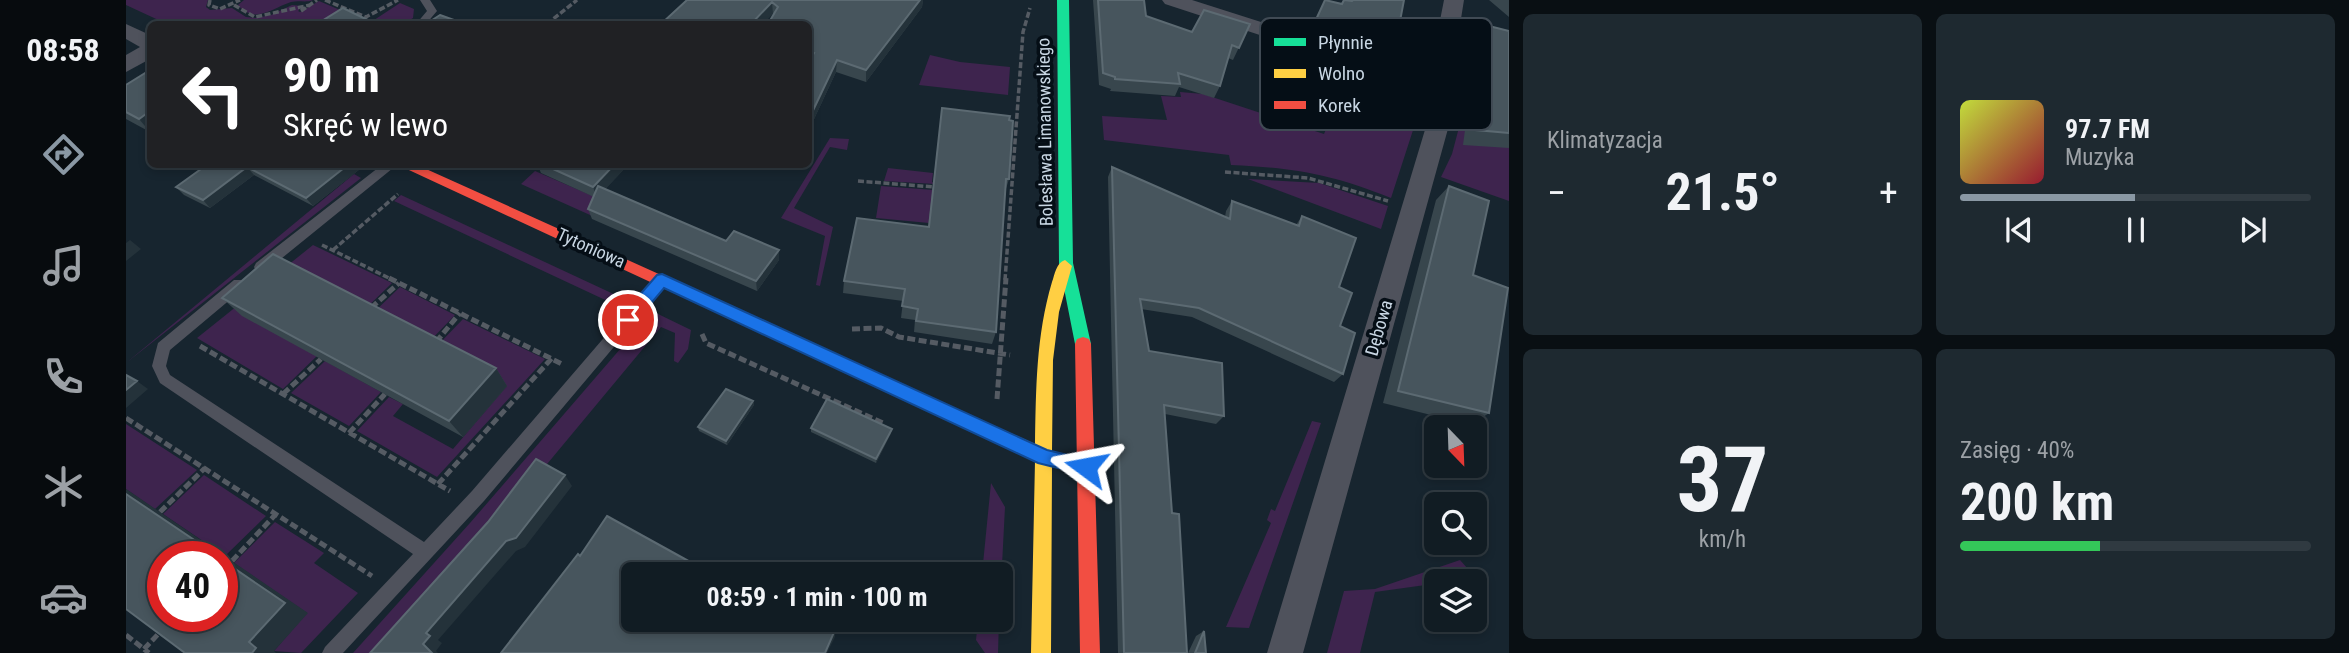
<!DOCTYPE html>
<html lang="pl">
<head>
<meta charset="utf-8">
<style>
  body { margin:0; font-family:"Roboto Condensed",sans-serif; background:#1e2930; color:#f1f3f6; height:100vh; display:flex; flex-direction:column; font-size:26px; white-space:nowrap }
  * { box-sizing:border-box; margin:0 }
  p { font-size:23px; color:#9ca1a6 }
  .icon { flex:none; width:38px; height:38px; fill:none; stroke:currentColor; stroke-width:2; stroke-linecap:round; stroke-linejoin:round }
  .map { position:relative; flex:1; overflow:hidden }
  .side { display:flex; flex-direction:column; gap:14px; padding:14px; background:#090f13; width:840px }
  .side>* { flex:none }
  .top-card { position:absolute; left:21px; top:21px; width:665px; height:147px; border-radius:10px; box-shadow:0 4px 10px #0003,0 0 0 2px #303a41; background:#202124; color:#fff; overflow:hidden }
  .needle { width:46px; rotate:157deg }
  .buttons { position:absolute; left:1298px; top:415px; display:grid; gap:14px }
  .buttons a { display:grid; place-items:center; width:63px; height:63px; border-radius:10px; background:#111c23; box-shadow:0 4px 10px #0003,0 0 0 2px #303a41; font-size:35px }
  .speed { position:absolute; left:21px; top:541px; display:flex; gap:14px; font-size:35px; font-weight:700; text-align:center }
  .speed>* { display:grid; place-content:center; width:91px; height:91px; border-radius:50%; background:#111c23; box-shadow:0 4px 10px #0003,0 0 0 2px #303a41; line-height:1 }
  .speed .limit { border:10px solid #d22; background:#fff; color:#111 }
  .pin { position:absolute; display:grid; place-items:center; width:60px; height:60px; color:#fff; margin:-30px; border:4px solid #fff; border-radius:50%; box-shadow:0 2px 7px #0007 }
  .me { position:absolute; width:77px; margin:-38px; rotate:283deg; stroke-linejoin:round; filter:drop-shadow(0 0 5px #0008) }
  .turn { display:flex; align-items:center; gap:24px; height:147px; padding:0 21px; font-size:32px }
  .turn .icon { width:91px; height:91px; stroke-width:2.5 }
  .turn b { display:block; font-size:49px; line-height:60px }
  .big { font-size:52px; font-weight:700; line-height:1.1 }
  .side .widget { flex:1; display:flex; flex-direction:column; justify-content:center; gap:10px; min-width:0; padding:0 24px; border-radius:10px; background:#1e2930 }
  .side .dial { align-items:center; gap:0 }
  .dial b { font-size:91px; line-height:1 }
  .song { display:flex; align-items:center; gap:21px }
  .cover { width:84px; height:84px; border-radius:10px; background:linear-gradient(135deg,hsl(70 70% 55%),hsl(350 70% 35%)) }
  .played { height:7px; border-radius:4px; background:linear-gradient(90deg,#8a98a4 50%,#303a41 50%) }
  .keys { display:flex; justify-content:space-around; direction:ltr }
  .heat { display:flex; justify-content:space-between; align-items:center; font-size:38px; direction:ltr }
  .charge { height:10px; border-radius:5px; background:linear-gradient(90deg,#34c759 40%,#303a41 0) }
  .side .tiles { flex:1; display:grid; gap:14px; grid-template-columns:repeat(2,1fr) }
  .trip { position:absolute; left:495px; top:562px; width:392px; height:70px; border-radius:10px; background:#111c23; box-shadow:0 4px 10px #0003,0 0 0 2px #303a41; font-weight:700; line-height:70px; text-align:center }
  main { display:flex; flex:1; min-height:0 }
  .menu { display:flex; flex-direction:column; width:126px; justify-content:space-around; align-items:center; background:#070b0e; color:#9ca1a6 }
  .menu .icon { width:49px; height:49px }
  .menu .active { color:#8a98a4 }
  .menu b { font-size:32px; color:#f1f3f6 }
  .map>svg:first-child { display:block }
  .green { fill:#3e244e }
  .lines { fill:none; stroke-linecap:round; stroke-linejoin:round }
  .path-far1 { stroke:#555b63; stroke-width:3.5; stroke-dasharray:6 2.5; stroke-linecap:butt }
  .path { stroke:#555b63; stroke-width:5; stroke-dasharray:8 3.5; stroke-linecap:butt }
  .lane { fill:#4f525c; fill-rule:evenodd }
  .street { fill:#4f525c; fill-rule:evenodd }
  .fast { fill:#16e098; fill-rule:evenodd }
  .slow { fill:#ffcf43; fill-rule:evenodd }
  .jam { fill:#f24e42; fill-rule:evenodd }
  .wall { fill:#38464d }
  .shaded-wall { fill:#24323a }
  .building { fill:#47555d; stroke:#5c6a72; stroke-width:2 }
  .route { fill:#1a73e8; stroke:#114b97; stroke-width:2 }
  .labels { text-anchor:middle; stroke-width:7; stroke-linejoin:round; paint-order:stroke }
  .street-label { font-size:18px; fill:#c8d6e3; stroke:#050e16 }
  .key { fill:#050e16; stroke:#404a54; stroke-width:2 }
  .key-label { font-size:19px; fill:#c8d6e3 }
</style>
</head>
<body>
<main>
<nav class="menu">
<b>08:58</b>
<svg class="icon active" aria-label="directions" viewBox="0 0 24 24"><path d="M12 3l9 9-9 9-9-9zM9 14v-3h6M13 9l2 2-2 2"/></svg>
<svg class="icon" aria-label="music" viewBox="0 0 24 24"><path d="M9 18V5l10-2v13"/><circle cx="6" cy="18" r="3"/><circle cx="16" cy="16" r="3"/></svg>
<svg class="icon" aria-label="phone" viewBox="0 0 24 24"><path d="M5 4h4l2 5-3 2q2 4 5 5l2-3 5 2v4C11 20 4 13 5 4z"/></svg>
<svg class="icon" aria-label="climate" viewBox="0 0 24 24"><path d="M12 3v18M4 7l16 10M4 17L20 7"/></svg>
<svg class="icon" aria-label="car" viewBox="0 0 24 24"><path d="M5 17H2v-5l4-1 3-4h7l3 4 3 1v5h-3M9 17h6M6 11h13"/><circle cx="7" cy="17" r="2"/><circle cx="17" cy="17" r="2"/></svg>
</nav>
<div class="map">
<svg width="1383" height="653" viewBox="0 0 1383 653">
  <rect width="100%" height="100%" fill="#17252f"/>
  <path class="green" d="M0 0H82L80 7 84 10 106 8 120 17 130 18 145 15 166 5 177 6 172 11 174 12 193 1 228 16 215 24H41L0 5Z
    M118 0H187C180 3 173 0 165 2 146 8 129 25 112 5Z
    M274 3 288 9 287 18 277 24H242Z
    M804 55 834 62 884 67 882 95 793 85Z
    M1198 91 1289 124 1265 198C1204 174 1169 168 1105 165L1103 155 978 140 976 116 1041 120 1035 96 1055 97 1054 92 1077 94 1198 134 1207 112 1191 107Z
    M1336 116 1383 148V201L1315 177 1326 154Z
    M704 138 723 139 721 150 704 147 668 208 707 227 694 286 690 285 699 236 655 218Z
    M762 168 807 173 806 182 809 184 758 181Z
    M409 171 476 200 473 219 395 184Z
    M228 174 235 178 0 363Z
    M1122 179 1193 183 1262 206 1255 229Z
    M755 186 808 190 803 223 750 218Z
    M275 195 494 297V303L490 305 268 201Z
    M187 245 266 283 157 389 71 338Z
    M274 287 329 315 301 344 245 315Z
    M530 313 565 330 562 349 552 363 548 361 549 333 535 327 264 653H227L344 523 520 319Z
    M337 319 419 359 311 477 231 431 263 397 277 404 267 416 327 449 381 386 309 348Z
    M199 361 255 392 223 426 165 393Z
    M1186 421 1195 423 1123 628 1100 627 1145 523 1141 520 1145 509 1149 511Z
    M0 424 71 470 29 509 0 489Z
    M78 475 140 516 99 556 37 514Z
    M865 483 879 507 875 585V574H856Z
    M149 522 198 553 188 563 232 593 175 653 148 651 181 613 108 563Z
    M1334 560 1350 578 1249 592 1234 653H1201L1218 591 1249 589Z
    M852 620H873L872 653H859L850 640Z"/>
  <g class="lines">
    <path class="path-far1" d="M84 0 83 5 94 9 114 0
      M199 0 240 17 272 0
      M108 5 129 17 184 5
      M175 11 191 0
      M421 24 451 0
      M1099 172 1182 178 1262 201
      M732 181 808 187
      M196 245 267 280
      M207 250 272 194
      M879 280 897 32 904 8"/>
    <path class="path" d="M263 278 436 364
      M245 308 273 283
      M726 329 755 328 773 337 884 355
      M576 334 580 343 757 423
      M310 342 334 313
      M74 346 324 491
      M157 394 195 359
      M871 399 880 278
      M0 418 246 576
      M223 433 259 394
      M312 484 426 358
      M34 512 79 468
      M106 561 150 514
      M0 635 23 653
      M18 649 37 629"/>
    <path class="lane" d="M294 0H304L311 11 300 24H290L301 11Z
      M1324 19 1348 25 1349 27 1344 30 1320 24V20Z
      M257 164H272L140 271H130L128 267 130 263Z
      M536 275 541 276 543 280 541 284 358 501 217 653H196L199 647 287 554 34 383 26 366 32 343 108 280H118L120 284 118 288 44 350 40 366 44 375 298 542 346 491 531 276Z"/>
    <path class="street" d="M1036 0H1066L1310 78 1307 56 1318 0H1338L1329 56 1333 89 1177 653H1141L1308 100 1292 87 1039 4Z
      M0 24 24 35V59L0 72V55L14 47 0 39Z"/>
    <path class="fast" d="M931 0H943L947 263 965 344 963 349 957 351 951 349 949 344 933 263Z"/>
    <path class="slow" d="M939 260 946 266 933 312 927 360 926 451 966 461 969 467 966 473 960 475 926 467 925 653H905L909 461 800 410 798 405 800 400 806 398 909 444C910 389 910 336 926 282 929 274 930 263 939 260Z"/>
    <path class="jam" d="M270 164H289L812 400 814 405 812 410 806 412 800 410Z
      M957 337 963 339 965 344 974 653H954L949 344 951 339Z"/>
  </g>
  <path class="wall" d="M561 0H797L796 7 740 82 710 72 682 132V24L647 14Z
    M967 0H1018L1020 16 1066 32 1124 24 1107 60 1102 58 1094 86 1088 98 1053 87 1049 96 984 91 985 89 973 85Z
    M1199 0 1215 4 1217 0H1278L1274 21 1273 50 1265 61 1182 34Z
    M1363 0H1383V17Z
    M1363 26 1383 31V148L1337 145 1351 40Z
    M1180 40 1268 73 1294 110 1285 121 1215 97 1211 103 1170 88 1174 77 1163 73Z
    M24 70V132L0 119V85Z
    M816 108 883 179 879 192 870 332 866 344 788 332 789 320 775 318 777 301 717 293 718 281 802 227Z
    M82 164 234 169 187 206 128 175 84 208 58 195 50 187Z
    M411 164H503L479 189 600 241 653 260 631 291 466 219 462 209 468 197 415 173Z
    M986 167 1099 217 1100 211 1106 201 1170 225 1176 216 1213 287 1217 374 1208 382 1066 317 1015 309 1023 351 1098 416 1090 424 1039 414 1046 513 1061 653H992L982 177Z
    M1323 186 1347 275 1363 413 1345 425 1257 403 1310 200Z
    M96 298 370 368 381 386 337 437 116 316Z
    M627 401 628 405 601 445 573 431 572 427Z
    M685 428 765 433 750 463 685 432Z
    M1078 631 1080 653H1062L1070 636Z"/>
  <path class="shaded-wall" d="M794 0H797L796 7 740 82V70Z
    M646 2 647 14 637 24H625Z
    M711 60 710 72 682 132V121Z
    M24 111V132L13 119Z
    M223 164H231L234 169 187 206 180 198Z
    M489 164H503L471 198 467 187Z
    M121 167 128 175 84 208 77 200Z
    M4 240 15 249 0 261V243Z
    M653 250V260L631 291 630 281Z
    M370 368 381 386 337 437 323 421Z
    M11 381 22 389 0 408V390Z
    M627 401 628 405 601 445 600 441Z
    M766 429 765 433 750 463V459Z
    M439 475 446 486 399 547 390 551 312 640 316 643 310 651 312 653H306L297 644 300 633Z
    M0 489 182 613 148 651 150 653H126L96 560V556H92L0 494Z
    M709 630V637L701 653H699Z"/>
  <path class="building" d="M561 0H794L740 70 711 60 682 121V63L688 53 682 51V24H642L652 7 646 2 625 24H535Z
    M972 0H1018L1020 16 1066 32 1078 10 1124 24 1113 48 1106 45 1094 86 1052 73 1054 84 989 79V77L977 73Z
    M1199 0 1216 4 1218 0 1226 1 1227 0H1278L1274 21 1279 22 1273 50 1188 24Z
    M217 8 250 24H191Z
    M314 15 339 24H300Z
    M1363 26 1383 31V133L1350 130Z
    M24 70V111L13 119 0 112V85Z
    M816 108 884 116 883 120 887 121 883 179H880L870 332 790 321 792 309 776 306 779 289 718 281 731 218 803 227Z
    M82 164H223L180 198 121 167 77 200 50 187Z
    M416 164H489L467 187Z
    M986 167 1104 219 1106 201 1173 226 1176 216 1230 238 1213 287 1226 293 1214 326 1229 333 1217 374 1073 308 1014 299 1023 351 1096 363 1098 416 1038 405 1046 513 1053 514 1061 653H998Z
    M472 186 600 241 608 231 653 250 630 281 462 209Z
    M1323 186 1363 201 1347 275 1382 288 1363 413 1272 391Z
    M147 254 370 368 323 421 96 298Z
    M0 375 11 381 0 390Z
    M600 389 627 401 600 441 572 427Z
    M701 399 766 429 750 459 685 428Z
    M410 459 439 475 390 538 380 541 300 633 304 636 297 644 306 653H244L362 522Z
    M0 494 92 556H37V616H96V560L159 603 123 642 130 648 126 653H59L0 609Z
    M481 516 586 574H508V620H691L709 630 699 653H375L452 554 454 556Z
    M1078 631 1080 653H1069Z"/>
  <path class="route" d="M536 274 921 450 967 461 969 467 967 473 960 475 912 463 538 288 507 325H496V315L531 275Z"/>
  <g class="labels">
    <g class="street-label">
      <text transform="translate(919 132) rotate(-91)" y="6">Bolesława Limanowskiego</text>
      <text transform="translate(465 248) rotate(24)" y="6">Tytoniowa</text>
      <text transform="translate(1253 328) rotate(-74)" y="6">Dębowa</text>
    </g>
  </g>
  <rect x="1134" y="18" width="232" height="112" rx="10" class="key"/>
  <rect x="1148" y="38" width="32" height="8" fill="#16e098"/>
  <rect x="1148" y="69" width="32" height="9" fill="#ffcf43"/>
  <rect x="1148" y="101" width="32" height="8" fill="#f24e42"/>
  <g class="key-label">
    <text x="1192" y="49">Płynnie</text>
    <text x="1192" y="80">Wolno</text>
    <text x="1192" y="112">Korek</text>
  </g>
</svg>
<div class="buttons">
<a><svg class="needle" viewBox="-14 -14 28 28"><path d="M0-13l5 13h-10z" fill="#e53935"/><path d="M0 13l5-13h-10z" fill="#9ca1a6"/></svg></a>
<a><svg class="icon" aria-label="search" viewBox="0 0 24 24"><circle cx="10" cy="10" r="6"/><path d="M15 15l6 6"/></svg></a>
<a><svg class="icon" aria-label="layers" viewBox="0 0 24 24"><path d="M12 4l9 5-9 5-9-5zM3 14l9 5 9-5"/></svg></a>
</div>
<div class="speed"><div class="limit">40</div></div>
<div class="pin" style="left:502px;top:320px;background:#d93025"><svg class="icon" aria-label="arrive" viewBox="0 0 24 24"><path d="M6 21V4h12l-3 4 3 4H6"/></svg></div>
<svg class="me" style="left:960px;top:467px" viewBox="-20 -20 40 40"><path d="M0-17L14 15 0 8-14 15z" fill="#1a73e8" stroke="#fff" stroke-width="4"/></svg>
<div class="trip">08:59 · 1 min · 100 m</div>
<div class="top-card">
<div class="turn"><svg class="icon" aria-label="left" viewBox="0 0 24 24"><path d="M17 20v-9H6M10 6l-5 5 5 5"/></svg><div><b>90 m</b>Skręć w lewo</div></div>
</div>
</div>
<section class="side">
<div class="tiles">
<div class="widget"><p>Klimatyzacja</p>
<div class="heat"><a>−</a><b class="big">21.5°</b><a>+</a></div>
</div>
<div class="widget">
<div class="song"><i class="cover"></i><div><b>97.7 FM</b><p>Muzyka</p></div></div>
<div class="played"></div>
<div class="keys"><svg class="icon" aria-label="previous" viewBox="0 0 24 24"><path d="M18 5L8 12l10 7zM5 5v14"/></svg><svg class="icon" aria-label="pause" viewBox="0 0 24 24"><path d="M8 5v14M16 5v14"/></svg><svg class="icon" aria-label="next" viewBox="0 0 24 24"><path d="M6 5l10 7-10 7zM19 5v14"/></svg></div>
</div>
<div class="widget dial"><b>37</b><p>km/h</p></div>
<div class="widget"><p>Zasięg · 40%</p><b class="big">200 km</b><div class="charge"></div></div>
</div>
</section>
</main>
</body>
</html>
